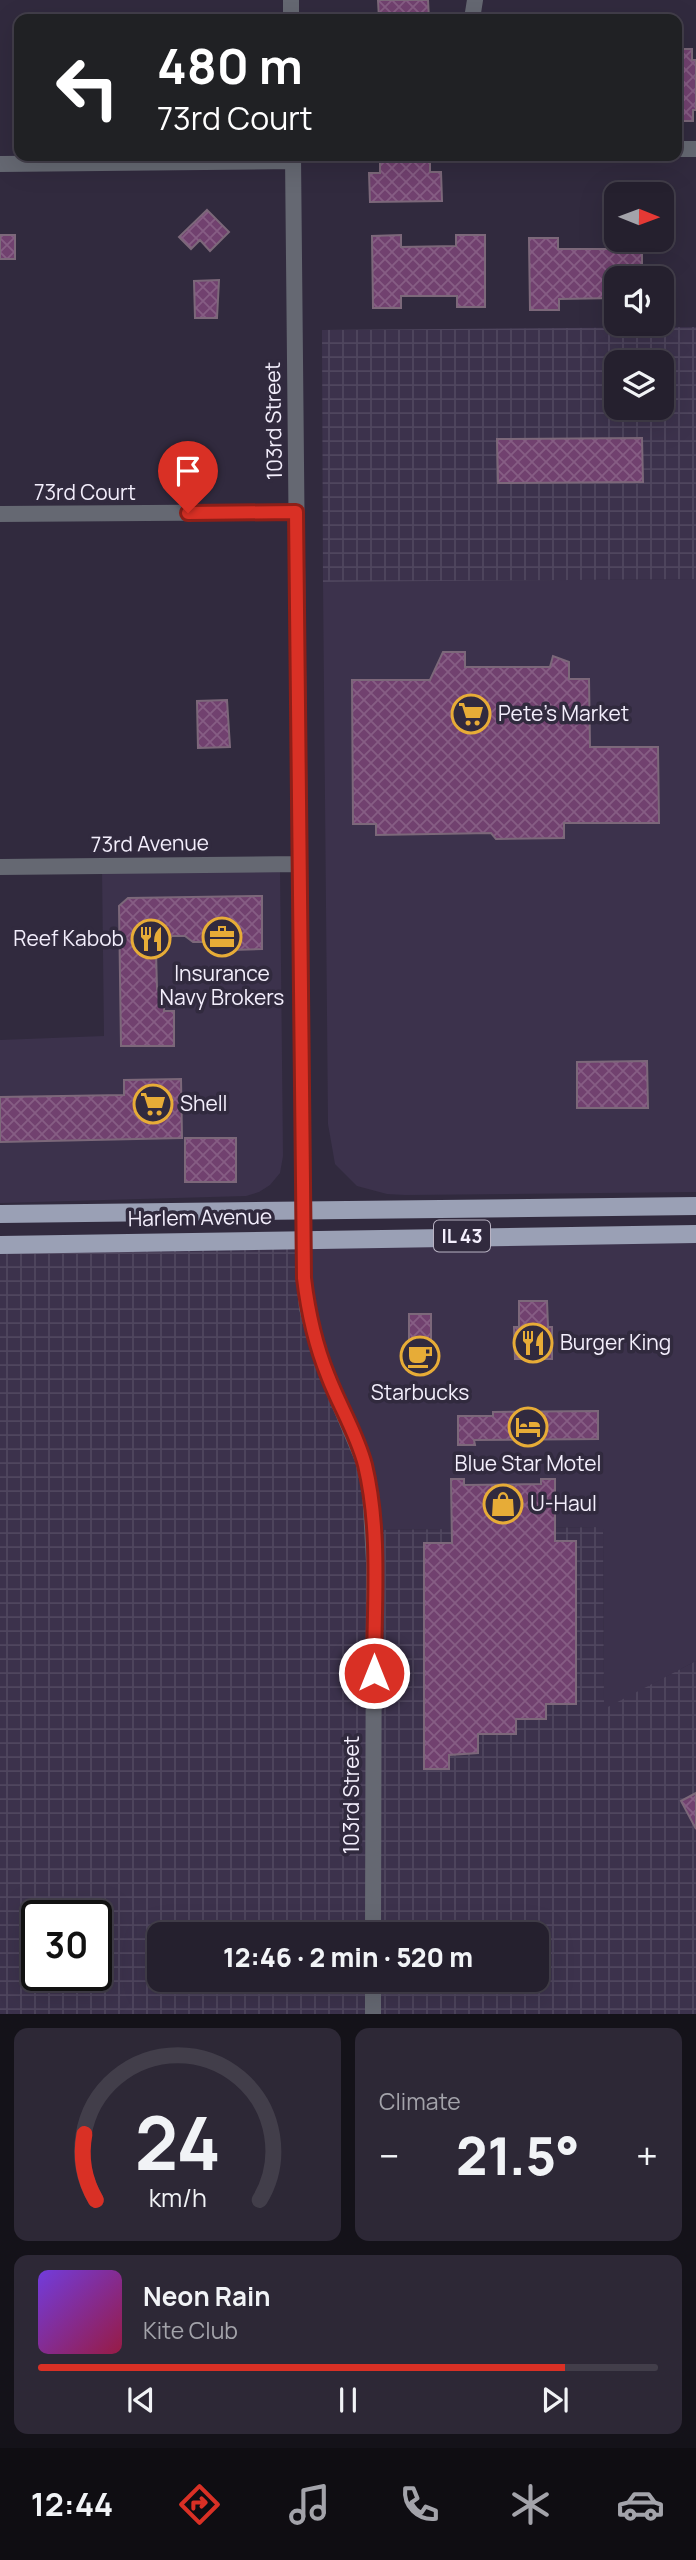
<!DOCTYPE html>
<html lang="en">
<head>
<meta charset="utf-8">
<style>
  body { margin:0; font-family:Manrope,sans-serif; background:#2d2836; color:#f1f3f6; height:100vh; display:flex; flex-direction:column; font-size:26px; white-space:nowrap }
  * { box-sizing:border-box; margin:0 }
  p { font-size:23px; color:#a3a3aa }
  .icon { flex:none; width:38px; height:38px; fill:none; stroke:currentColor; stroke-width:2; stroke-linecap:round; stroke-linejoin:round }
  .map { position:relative; height:2014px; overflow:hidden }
  .drawer { display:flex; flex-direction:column; gap:14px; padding:14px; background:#141219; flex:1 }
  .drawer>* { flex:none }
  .banner { position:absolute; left:14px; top:14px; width:668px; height:147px; border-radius:14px; box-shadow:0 7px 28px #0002,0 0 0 2px #423e4a; background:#202124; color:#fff; overflow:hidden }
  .needle { width:46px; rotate:91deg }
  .tools { position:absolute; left:604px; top:182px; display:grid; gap:14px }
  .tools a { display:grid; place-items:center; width:70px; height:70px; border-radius:14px; background:#25202e; box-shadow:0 7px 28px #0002,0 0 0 2px #423e4a; font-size:35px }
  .speed { position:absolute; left:21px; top:1900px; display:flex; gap:14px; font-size:35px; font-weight:700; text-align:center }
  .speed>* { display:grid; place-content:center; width:91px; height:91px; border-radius:50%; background:#25202e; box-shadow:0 7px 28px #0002,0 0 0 2px #423e4a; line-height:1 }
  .speed .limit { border:4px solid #111; border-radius:10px; background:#fff; color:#111 }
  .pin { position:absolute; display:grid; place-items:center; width:60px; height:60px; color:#fff; margin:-72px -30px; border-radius:50% 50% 50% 0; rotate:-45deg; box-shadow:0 0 7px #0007 }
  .pin .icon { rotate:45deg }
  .me { position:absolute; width:77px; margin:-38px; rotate:0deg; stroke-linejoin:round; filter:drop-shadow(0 0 5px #0008) }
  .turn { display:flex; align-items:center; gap:24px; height:147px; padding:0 28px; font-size:32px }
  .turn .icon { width:91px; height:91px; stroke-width:2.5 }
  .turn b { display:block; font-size:49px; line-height:60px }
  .big { font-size:52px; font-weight:800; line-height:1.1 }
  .drawer .tile { flex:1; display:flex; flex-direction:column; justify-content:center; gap:10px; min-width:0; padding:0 24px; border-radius:14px; background:#2d2836 }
  .drawer .dial { align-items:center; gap:0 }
  .dial svg { height:182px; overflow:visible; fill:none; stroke:#423e4a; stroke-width:7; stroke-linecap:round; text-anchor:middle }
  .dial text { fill:#f1f3f6; stroke:none }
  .song { display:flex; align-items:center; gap:21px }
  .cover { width:84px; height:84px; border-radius:10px; background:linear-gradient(135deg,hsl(260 70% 55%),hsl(340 70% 35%)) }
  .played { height:7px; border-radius:4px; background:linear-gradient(90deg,#d93025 85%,#423e4a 85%) }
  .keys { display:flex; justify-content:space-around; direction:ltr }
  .heat { display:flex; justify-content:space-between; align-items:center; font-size:38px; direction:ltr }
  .drawer .tiles { flex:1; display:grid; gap:14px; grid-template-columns:1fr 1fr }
  .tile:last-child { grid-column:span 2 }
  .trip { position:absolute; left:147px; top:1922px; width:402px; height:70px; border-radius:14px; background:#25202e; box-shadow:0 7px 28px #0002,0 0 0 2px #423e4a; font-weight:800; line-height:70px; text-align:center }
  .menu { display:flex; height:112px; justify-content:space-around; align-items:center; background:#0f0d12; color:#a3a3aa }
  .menu .icon { width:49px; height:49px }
  .menu .on { color:#d93025 }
  .menu b { font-size:32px; color:#f1f3f6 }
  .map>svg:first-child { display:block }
  .built { fill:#3c324c }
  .industrial { fill:url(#industrial-grid); fill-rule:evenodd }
  .building { fill:url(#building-cross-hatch); stroke:#7c687a; stroke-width:2 }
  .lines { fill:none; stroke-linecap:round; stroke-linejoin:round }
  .minor { stroke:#656872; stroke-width:16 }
  .major { stroke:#9aa0b5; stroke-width:18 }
  .route-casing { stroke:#8d1f18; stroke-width:18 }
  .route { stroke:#d93025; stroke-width:12 }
  .labels { text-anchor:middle; stroke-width:7; stroke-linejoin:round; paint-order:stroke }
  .shield { fill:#312a3e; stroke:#b9b3c3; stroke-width:2 }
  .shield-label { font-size:19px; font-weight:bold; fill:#f3eefc }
  .street-label { font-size:21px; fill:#f3eefc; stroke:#312a3e }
  .poi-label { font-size:21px; fill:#f3eefc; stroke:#312a3e; text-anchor:start }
</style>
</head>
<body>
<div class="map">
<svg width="696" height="2014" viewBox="0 0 696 2014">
  <defs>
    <pattern id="industrial-grid" width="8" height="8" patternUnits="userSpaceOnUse" patternTransform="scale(1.75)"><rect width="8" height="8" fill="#3c324c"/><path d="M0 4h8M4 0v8" fill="none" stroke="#4f465e"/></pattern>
    <pattern id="building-cross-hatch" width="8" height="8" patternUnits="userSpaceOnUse" patternTransform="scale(1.75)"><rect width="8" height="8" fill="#71416f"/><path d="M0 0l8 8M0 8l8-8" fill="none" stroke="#865d84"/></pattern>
  </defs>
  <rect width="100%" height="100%" fill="#312a3e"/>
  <path class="built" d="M696 579V1192L406 1195 387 1194 357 1186 335 1164 328 1124 323 582Z
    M280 867 283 1156 280 1173 270 1185 259 1192 246 1196 0 1203V1040L104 1036 102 868Z
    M696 1242V1661L604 1710 603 1527 377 1530 317 1337 306 1247Z"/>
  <path class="industrial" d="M696 327V579L323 582 322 330ZM616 362H662V408H616Z
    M306 1247 307 1284 377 1530 603 1527 604 1709 696 1661V2014H0V1252ZM37 1916H96V1976H37ZM159 1934H537V1979H159Z"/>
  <path class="building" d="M378 0H428L429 19H379Z
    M677 49H692V60H696V110H693V121H677Z
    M380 156H430V172H441L442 201 370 202 369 173H380Z
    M207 210 229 232 210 251 200 240 191 249 179 237Z
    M0 235H15V259H0Z
    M401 235V247L456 246V235H485V307H457V296H401V308H373L372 236Z
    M529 238H558V249H613V240H642V278H616V298L559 299V310H530Z
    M219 280 217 318H195L194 281Z
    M642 438 643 482 498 483 497 439Z
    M443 652H465V667H550L553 656 569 662V679H589L590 747H658L659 823H564V838L496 839 491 833 376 835V824H353L352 680H430Z
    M227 700 230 747 198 748 197 701Z
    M262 896V949L232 950 226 942H193L185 936H172L156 951 157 989 164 996V1011H174V1046H121L119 906 128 898Z
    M647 1061 648 1108H577V1062Z
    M181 1079 182 1138 0 1142V1097L124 1095V1080Z
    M185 1138H236V1182H185Z
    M519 1301H547L548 1327H552V1359H515L514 1327H519Z
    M409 1314H431V1371L409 1372Z
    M598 1411V1439L474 1440 475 1445H458V1416H493V1412Z
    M451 1479H464V1485L541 1484V1479H555V1541H576V1704H546V1719H516V1734H478V1753L449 1755V1769H424V1543H452Z
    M696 1793V1829L681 1801Z"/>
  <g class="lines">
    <path class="minor" d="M291 0V19
      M472 19 475 0
      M677 149H696
      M293 156 304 1278 307 1308 315 1337 327 1375 363 1460 370 1490 374 1562 373 1934
      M0 164 293 161
      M0 514 296 512
      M0 867 300 864
      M373 2014V1979"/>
    <path class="major" d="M0 1214 696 1206
      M0 1245 696 1234"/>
  </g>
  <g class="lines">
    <defs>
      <path id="route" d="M188 513 296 512 304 1278C308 1312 315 1344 328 1376 339 1405 357 1434 365 1465 381 1532 374 1605 374 1673"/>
    </defs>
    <use href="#route" class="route-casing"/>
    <use href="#route" class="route"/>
  </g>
  <defs>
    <symbol id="supermarket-ring" viewBox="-11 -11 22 22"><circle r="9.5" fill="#312a3e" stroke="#e7ac37" stroke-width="1.5"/><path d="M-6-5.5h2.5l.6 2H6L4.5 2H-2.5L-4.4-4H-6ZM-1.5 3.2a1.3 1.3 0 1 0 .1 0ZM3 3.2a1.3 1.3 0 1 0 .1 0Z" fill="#e7ac37"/></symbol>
    <symbol id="office-ring" viewBox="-11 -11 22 22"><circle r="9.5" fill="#312a3e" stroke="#e7ac37" stroke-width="1.5"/><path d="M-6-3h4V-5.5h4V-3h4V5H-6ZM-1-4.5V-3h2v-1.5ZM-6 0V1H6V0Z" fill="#e7ac37"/></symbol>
    <symbol id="restaurant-ring" viewBox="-11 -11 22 22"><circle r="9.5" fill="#312a3e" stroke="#e7ac37" stroke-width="1.5"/><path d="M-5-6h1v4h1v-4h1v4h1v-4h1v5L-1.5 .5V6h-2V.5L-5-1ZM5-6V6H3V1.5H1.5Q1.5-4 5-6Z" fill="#e7ac37"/></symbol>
    <symbol id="cafe-ring" viewBox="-11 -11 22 22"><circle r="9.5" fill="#312a3e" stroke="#e7ac37" stroke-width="1.5"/><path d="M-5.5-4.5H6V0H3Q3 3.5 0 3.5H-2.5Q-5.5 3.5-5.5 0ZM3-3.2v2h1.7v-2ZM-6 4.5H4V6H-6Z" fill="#e7ac37"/></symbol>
    <symbol id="hotel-ring" viewBox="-11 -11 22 22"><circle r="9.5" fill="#312a3e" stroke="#e7ac37" stroke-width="1.5"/><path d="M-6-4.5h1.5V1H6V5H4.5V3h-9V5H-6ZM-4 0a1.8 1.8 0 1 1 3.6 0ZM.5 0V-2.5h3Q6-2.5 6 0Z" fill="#e7ac37"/></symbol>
    <symbol id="shop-ring" viewBox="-11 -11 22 22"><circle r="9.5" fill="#312a3e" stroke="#e7ac37" stroke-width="1.5"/><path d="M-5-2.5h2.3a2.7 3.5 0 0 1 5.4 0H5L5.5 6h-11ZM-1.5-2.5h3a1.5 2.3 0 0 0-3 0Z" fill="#e7ac37"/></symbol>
  </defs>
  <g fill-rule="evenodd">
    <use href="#supermarket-ring" x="449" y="692" width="44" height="44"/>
    <use href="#office-ring" x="200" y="915" width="44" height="44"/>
    <use href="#restaurant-ring" x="129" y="917" width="44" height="44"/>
    <use href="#supermarket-ring" x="131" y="1082" width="44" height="44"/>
    <use href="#restaurant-ring" x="511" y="1321" width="44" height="44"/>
    <use href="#cafe-ring" x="398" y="1334" width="44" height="44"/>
    <use href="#hotel-ring" x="506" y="1405" width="44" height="44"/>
    <use href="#shop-ring" x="481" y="1482" width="44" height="44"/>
  </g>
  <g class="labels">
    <rect class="shield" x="434" y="1220.5" width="56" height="31" rx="5"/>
    <g class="shield-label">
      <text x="462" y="1243">IL 43</text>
    </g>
    <g class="street-label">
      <text transform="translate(274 421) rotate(-91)" y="7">103rd Street</text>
      <text x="85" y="500">73rd Court</text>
      <text transform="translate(150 844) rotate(-1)" y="7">73rd Avenue</text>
      <text transform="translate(200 1218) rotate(-1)" y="7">Harlem Avenue</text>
      <text transform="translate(352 1795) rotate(-90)" y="7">103rd Street</text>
    </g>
    <g class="poi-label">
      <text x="498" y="721">Pete's Market</text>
      <text x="124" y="946" text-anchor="end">Reef Kabob</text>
      <text x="222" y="981" text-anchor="middle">Insurance<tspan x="222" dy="24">Navy Brokers</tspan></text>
      <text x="180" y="1111">Shell</text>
      <text x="560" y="1350">Burger King</text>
      <text x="420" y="1400" text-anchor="middle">Starbucks</text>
      <text x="528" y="1471" text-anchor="middle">Blue Star Motel</text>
      <text x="530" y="1511">U-Haul</text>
    </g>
  </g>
</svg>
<div class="tools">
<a><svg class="needle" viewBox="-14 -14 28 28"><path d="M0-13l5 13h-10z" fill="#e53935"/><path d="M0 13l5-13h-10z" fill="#a3a3aa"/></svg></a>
<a><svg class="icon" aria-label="sound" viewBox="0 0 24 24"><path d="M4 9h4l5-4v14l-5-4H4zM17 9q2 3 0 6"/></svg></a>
<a><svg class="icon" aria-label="layers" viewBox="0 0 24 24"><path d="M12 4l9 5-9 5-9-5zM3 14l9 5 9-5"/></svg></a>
</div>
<div class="speed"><div class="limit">30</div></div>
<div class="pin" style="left:188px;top:513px;background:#d93025"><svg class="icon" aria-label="arrive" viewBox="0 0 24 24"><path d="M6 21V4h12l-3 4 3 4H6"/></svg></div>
<svg class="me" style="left:374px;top:1673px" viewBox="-20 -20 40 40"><circle r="17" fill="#d93025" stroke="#fff" stroke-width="3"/><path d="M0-11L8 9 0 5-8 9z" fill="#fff"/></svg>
<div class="trip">12:46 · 2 min · 520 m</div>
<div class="banner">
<div class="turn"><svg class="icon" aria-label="left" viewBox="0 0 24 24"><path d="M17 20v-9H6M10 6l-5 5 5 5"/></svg><div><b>480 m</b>73rd Court</div></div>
</div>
</div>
<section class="drawer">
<div class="tiles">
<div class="tile dial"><svg viewBox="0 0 100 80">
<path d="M14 69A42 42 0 1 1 86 69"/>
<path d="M14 69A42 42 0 0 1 9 40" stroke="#d93025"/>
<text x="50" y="56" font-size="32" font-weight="700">24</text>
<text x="50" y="72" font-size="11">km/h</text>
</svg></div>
<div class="tile"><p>Climate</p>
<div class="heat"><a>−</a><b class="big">21.5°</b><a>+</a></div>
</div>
<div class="tile">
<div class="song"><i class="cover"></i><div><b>Neon Rain</b><p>Kite Club</p></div></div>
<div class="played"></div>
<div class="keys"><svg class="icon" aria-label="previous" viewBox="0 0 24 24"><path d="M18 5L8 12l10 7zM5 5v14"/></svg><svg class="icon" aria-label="pause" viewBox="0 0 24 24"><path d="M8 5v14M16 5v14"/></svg><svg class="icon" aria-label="next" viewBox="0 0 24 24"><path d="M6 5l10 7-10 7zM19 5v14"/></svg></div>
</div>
</div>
</section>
<nav class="menu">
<b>12:44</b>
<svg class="icon on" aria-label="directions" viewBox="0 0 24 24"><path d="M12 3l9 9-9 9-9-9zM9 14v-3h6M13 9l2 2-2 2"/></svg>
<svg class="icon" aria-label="music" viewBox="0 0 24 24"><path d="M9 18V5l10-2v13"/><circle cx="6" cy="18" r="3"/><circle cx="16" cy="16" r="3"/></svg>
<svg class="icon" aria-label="phone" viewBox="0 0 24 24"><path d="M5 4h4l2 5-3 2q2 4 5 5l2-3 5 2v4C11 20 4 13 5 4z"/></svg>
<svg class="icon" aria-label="climate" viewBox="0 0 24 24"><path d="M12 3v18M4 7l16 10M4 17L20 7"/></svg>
<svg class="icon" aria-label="car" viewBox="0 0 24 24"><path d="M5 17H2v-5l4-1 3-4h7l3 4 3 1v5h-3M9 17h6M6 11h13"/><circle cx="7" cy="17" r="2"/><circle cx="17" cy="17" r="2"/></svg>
</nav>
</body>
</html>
